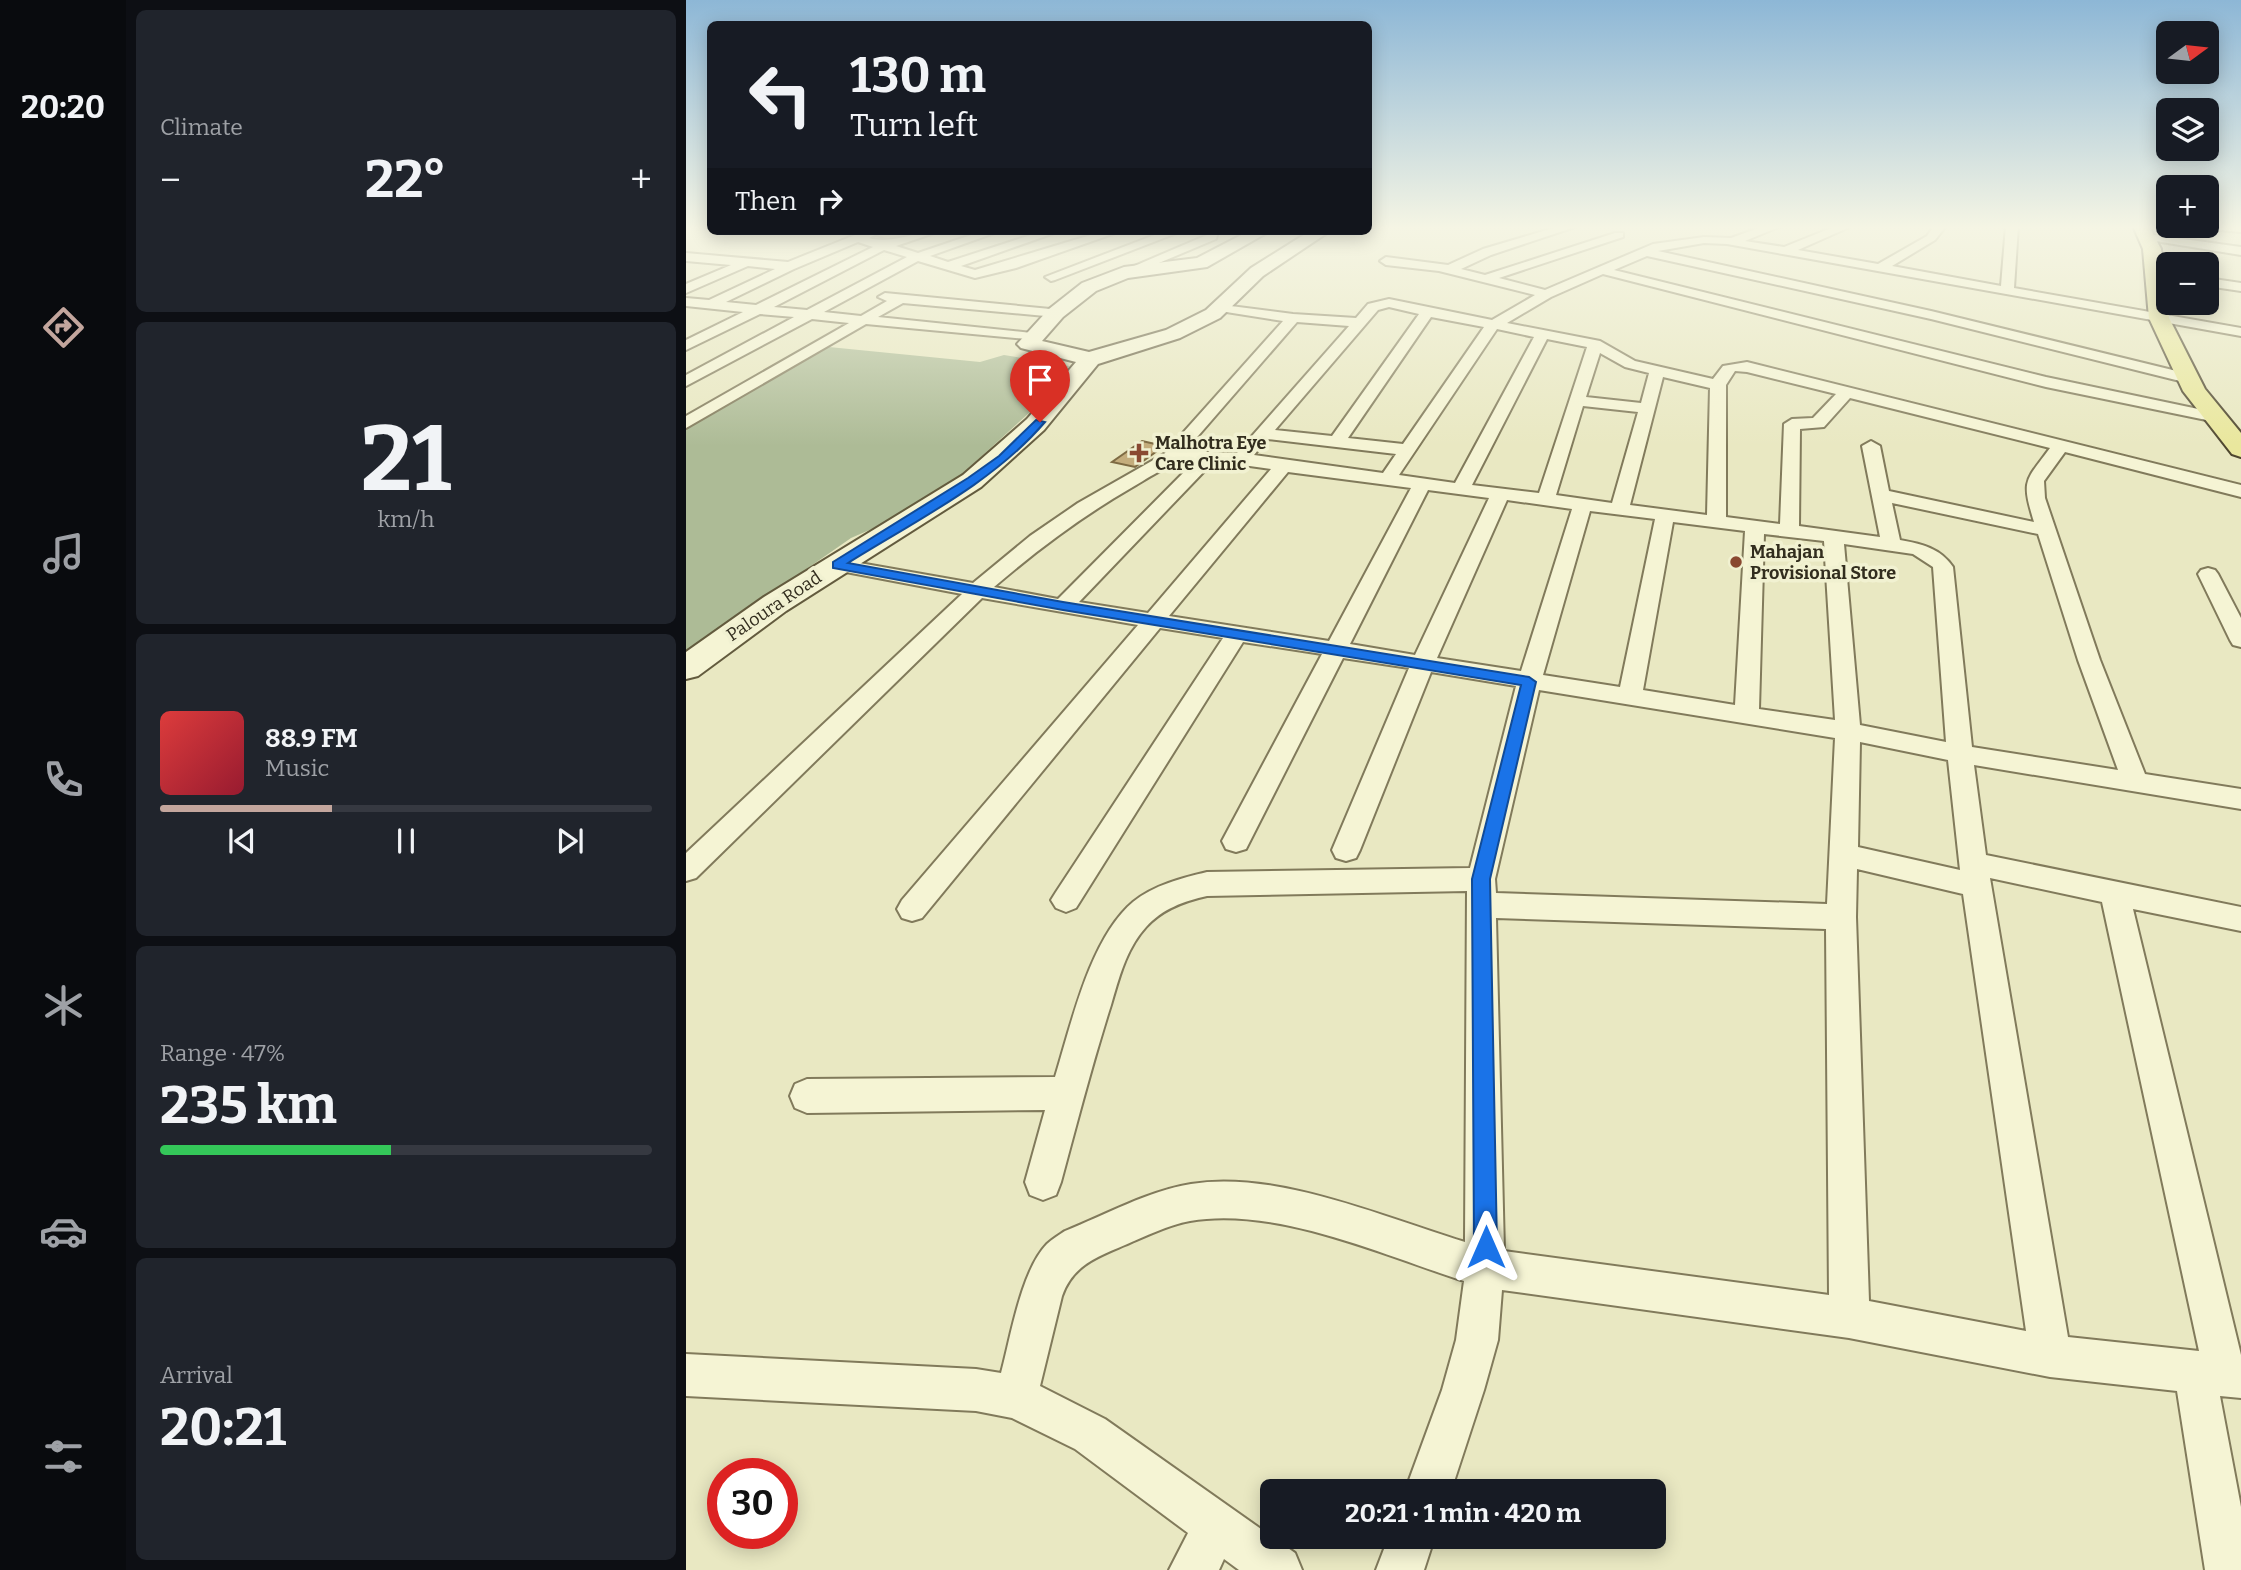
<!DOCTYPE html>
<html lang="en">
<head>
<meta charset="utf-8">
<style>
  body { margin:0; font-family:Bitter,serif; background:#20242c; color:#f1f3f6; height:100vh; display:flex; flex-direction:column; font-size:26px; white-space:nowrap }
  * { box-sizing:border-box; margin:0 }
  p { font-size:23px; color:#9ea1a6 }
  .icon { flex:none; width:38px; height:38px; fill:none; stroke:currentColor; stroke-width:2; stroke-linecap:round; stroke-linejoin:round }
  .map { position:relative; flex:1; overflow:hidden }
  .details { display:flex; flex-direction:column; gap:10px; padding:10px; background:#0d0f14; width:560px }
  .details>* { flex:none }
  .hud { position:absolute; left:21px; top:21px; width:665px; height:214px; border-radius:10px; box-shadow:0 4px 18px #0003; background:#171b24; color:#f1f3f6; overflow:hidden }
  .needle { width:46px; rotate:75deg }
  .controls { position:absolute; left:1470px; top:21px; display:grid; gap:14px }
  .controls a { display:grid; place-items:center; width:63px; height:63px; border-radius:10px; background:#171b24; box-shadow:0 4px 18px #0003; font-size:35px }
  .speed { position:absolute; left:21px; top:1458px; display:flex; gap:14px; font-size:35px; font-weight:700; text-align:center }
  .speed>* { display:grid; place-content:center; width:91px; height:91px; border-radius:50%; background:#171b24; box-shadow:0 4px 18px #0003; line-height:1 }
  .speed .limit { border:10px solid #d22; background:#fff; color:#111 }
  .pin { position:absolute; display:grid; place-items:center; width:60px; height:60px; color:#fff; margin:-72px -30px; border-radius:50% 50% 50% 0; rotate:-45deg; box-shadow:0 0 7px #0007 }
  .pin .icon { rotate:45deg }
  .me { position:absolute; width:77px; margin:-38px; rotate:0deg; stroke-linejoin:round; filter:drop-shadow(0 0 5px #0008) }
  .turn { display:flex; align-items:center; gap:24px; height:147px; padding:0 28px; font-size:32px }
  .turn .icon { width:91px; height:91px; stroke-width:2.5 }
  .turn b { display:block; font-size:49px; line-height:60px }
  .then { display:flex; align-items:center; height:66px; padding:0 28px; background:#0003; gap:14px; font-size:26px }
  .big { font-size:52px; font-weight:700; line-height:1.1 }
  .details .widget { flex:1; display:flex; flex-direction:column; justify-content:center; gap:10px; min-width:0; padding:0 24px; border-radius:10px; background:#20242c }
  .details .dial { align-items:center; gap:0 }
  .dial b { font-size:91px; line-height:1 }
  .song { display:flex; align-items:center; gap:21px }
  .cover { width:84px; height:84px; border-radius:10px; background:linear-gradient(135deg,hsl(0 70% 55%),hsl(350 70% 35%)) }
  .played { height:7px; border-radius:4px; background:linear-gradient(90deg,#c3a69d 35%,#363941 35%) }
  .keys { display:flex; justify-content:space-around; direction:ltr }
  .heat { display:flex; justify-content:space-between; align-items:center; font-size:38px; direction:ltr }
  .charge { height:10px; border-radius:5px; background:linear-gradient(90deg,#34c759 47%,#363941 0) }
  .trip { position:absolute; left:574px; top:1479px; width:406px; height:70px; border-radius:10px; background:#171b24; box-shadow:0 4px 18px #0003; font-weight:700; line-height:70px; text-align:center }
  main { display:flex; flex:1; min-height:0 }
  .dock { display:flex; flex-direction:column; width:126px; justify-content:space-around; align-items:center; background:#090b0e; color:#9ea1a6 }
  .dock .icon { width:49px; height:49px }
  .dock .on { color:#c3a69d }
  .dock b { font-size:32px; color:#f1f3f6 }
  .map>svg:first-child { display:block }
  .cemetery { fill:#adbb96 }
  .building { fill:#c4ad7c; stroke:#7e6b43; stroke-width:2 }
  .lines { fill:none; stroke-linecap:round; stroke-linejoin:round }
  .minor-casing { stroke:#817a5b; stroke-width:4 }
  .secondary-casing { stroke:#635b3e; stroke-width:4 }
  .primary-casing { stroke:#4f472f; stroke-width:4 }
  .minor { fill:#f5f4d4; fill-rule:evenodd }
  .secondary { fill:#f5f4d4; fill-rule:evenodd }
  .primary { fill:#e9e79d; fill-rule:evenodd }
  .route { fill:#1a73e8; stroke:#114b97; stroke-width:2 }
  .poi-dot { fill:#8a4931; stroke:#f1f1d1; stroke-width:2.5 }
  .labels { text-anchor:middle; stroke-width:7; stroke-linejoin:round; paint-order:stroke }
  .far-poi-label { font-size:18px; font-weight:bold; fill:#322d1e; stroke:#f1f1d1; text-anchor:start }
  .far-street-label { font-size:18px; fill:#322d1e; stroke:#f1f1d1 }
</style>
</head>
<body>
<main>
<nav class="dock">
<b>20:20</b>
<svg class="icon on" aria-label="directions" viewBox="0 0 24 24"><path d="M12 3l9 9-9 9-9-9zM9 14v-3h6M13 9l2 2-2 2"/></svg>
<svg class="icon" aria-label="music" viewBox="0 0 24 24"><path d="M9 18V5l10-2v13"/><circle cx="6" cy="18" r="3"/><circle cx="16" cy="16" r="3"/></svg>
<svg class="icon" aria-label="phone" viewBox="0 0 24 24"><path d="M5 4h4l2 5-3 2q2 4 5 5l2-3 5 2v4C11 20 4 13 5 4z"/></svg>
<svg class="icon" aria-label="climate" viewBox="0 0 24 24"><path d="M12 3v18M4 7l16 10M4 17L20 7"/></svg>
<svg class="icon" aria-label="car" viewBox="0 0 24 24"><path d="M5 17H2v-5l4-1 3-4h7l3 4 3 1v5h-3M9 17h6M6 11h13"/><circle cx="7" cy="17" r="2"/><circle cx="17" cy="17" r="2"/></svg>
<svg class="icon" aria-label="filters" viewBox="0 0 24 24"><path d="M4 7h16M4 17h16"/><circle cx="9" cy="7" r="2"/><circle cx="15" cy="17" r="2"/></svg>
</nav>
<section class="details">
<div class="widget"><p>Climate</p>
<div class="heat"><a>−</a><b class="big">22°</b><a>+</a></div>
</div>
<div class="widget dial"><b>21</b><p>km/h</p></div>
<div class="widget">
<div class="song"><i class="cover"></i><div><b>88.9 FM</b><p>Music</p></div></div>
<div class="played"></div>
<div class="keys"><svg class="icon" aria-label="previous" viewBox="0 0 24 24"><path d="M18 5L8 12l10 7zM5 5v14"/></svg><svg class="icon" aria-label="pause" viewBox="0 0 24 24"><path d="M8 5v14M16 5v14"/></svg><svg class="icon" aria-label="next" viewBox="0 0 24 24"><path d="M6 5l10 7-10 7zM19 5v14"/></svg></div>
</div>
<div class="widget"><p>Range · 47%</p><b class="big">235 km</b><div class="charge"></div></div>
<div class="widget"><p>Arrival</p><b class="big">20:21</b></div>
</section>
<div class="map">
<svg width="1555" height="1570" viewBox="0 0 1555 1570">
  <rect width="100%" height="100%" fill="#e9e8c2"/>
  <path class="cemetery" d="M143 347 294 362 318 355 383 366 356 401 274 476 211 518 165 538 0 653V429Z"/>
  <path class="building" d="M198 231H241L209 241 185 235Z
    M456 441 478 446 449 467 426 462Z"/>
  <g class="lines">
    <defs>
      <path id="minor" d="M874 226H892L805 255 775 269 799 275 929 233H937V237L813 278 859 290 967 244 1018 237 1045 238 1078 226H1095L1059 241 1098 247 1150 226H1166L1112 250 1192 264 1241 236 1248 226H1260L1249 240 1206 266 1315 286 1320 226H1332L1328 288 1555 328V336L1041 244 1018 243 972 251 1245 311 1507 375 1510 378 1507 381 1502 383 1245 319 961 256 928 270 1360 377 1536 414 1538 417 1536 420 1530 422 1360 387 917 274 865 297 821 323 914 341 949 361 1027 379 1037 366 1061 362 1555 485V497L1379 452 1358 481 1359 498 1414 660 1459 774 1555 789V809L1288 765 1300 855 1555 907V931L1447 909 1555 1355V1398L1534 1396 1555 1507V1570H1519L1491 1391 1364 1377 1163 1338 816 1290 812 1340 798 1390 765 1491H719L756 1390 770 1340 778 1281C697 1255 589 1206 504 1221 482 1225 460 1236 439 1245 411 1257 387 1265 376 1296L354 1386 419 1419 609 1553 616 1570H553L538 1559 533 1570H483L502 1533 389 1449 326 1418 290 1411 0 1396V1354L290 1369 315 1373C325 1336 335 1271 361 1244 366 1239 373 1235 379 1231 419 1215 462 1191 505 1184 590 1170 697 1217 779 1242L781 891 521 896C498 901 476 909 460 927 440 949 433 978 425 1005 406 1064 391 1123 375 1182L370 1195 357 1200 344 1195 339 1182 359 1110 121 1113 109 1108 104 1096 109 1084 121 1079 369 1077C385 1025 404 938 447 902 468 885 496 878 521 872L784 868 830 686 745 672 674 850 670 858 660 861 650 858 646 850 723 668 657 658 560 849 550 852 540 849 536 841 636 654 557 642 390 908 380 912 370 908 365 900 370 892 537 638 474 628 236 918 226 921 216 918 211 909 216 900 452 625 296 598 10 878 0 881V853L276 594 144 569 141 565 144 561 151 559 287 583 344 536 392 503 478 454 597 321 534 311 527 307 529 304 607 314 670 318 682 304 703 299 806 320 849 295 753 271 700 265 694 261 700 257 762 265 797 249ZM703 307 733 314 646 436 589 430 692 310ZM745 317 798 327 717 444 662 438ZM611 322 663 326 551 453 499 451ZM811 329 848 337 769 483 713 475ZM861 339 901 347 853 493 786 485ZM914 353 939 367 963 373 955 403 900 397ZM1049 371 1061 372 1150 394 1127 418 1106 419 1098 424 1094 524 1040 517V385ZM977 377 1024 388 1021 515 944 505ZM1164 398 1364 448C1339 482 1335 479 1348 522L1203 491 1194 446 1185 441 1176 446 1194 537 1113 526 1114 429 1138 427ZM897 406 952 412 926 503 870 495ZM581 439 710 454 697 473 568 455ZM509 461 372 599 308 587C351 550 395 517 445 488 466 476 484 462 509 461ZM528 461 585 469 462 613 393 602ZM602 472 725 488 643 641 483 616ZM742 490 803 498 729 655 664 644ZM821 500 886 509 835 671 751 658ZM1206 503 1352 534 1392 660 1432 770 1286 747 1267 567C1254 548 1236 544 1214 540ZM904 511 969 519 934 687 857 675ZM987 522 1059 531 1049 705 957 690ZM1078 534 1138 541 1149 720 1073 709ZM1158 544 1227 554 1247 567 1260 742 1174 725ZM853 690 1149 738 1141 904 810 893 809 879ZM1174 742 1262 760 1274 870 1172 847ZM1171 869 1277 894 1340 1331 1183 1301 1170 917ZM1304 878 1416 902 1513 1351 1382 1337ZM810 918 1140 929 1143 1295 818 1251Z
        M1516 226H1555V232L1522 229Z
        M179 231H192L191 234 183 238C206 245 229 231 254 231L210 246 232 253 297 231H314L244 256 262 262 357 231H374L275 266 289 270 418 231H435L330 268 289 278 232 261 138 312 175 316 201 301 192 297 199 293 375 310V316L370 317 217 303 192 317 346 333 351 334V340L180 324 0 428V416L163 323 126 319 0 386V375L108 317 74 314 0 350V340L57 312 0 306V298L23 300 89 269 62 266 0 293V284L45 265 0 261V253L102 262ZM172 242 187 247 70 305 40 302 108 269ZM198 250 221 257 121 310 88 307Z
        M479 231H496L369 280 365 281 359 277Z
        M524 231H532L530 239 442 276 438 277 432 273 521 235Z
        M1461 234 1555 247V255L1457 239 1455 237Z
        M1467 255 1505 260 1511 264 1482 265 1463 262V256Z
        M1521 278 1555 283V291L1521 286Z
        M1522 568 1529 570 1532 574 1555 618V647L1547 645 1544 640 1512 574 1515 570Z
        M703 1536H749L738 1570H690Z"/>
      <path id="secondary" d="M563 231H584L521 267 442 278 410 291 377 317 356 341 403 352 480 330 520 310 565 268 624 231H644L577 276 534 318 494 338 412 364 358 430 295 487 100 611 12 676 0 679V652L78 597 277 475 341 419 390 362 335 348 331 344 363 309 396 283 438 267 511 258Z"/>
      <path id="primary" d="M1447 226H1463L1475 249 1483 318 1519 389 1555 433V457L1546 454 1497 391 1463 318 1457 249Z"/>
    </defs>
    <use href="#minor" class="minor-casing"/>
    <use href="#secondary" class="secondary-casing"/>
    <use href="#primary" class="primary-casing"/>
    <use href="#minor" class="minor"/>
    <use href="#secondary" class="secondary"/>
    <use href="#primary" class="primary"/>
  </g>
  <linearGradient id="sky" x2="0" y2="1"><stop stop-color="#8db7d6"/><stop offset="0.51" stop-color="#f5f5e4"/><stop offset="1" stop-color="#f5f5e4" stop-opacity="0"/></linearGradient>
  <rect width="1555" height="446" fill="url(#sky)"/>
  <path class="route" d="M350 420 359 422C307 483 229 521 162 563L377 602 843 677 850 682 804 879 811 1247 808 1255 800 1259 791 1255 788 1247 786 879 835 685 377 610 147 568V562L282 478 313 456Z"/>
  <g class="poi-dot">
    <path d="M449.5 442.5h7v7h7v7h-7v7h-7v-7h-7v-7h7z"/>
    <circle cx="1050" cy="562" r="7"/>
  </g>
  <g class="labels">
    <g class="far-poi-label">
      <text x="469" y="449">Malhotra Eye<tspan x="469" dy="21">Care Clinic</tspan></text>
      <text x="1064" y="558">Mahajan<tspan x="1064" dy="21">Provisional Store</tspan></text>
    </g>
    <g class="far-street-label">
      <text transform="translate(88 606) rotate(-34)" y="6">Paloura Road</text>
    </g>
  </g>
</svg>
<div class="controls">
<a><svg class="needle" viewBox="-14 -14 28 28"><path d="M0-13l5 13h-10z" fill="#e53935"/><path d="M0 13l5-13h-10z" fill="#9ea1a6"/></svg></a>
<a><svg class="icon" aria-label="layers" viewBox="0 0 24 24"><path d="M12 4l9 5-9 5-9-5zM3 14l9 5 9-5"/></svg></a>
<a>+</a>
<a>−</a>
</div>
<div class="speed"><div class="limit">30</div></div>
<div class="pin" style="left:354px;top:422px;background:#d93025"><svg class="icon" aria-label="arrive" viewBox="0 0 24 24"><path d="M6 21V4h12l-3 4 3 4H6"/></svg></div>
<svg class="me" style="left:800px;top:1247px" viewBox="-20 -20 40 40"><path d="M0-17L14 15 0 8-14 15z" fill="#1a73e8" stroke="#fff" stroke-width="4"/></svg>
<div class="trip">20:21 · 1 min · 420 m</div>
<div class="hud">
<div class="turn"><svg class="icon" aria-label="left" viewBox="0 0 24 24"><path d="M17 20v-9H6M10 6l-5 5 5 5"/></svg><div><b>130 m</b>Turn left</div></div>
<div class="then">Then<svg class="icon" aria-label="right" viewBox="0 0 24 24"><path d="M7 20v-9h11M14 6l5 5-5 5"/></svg></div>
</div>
</div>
</main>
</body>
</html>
